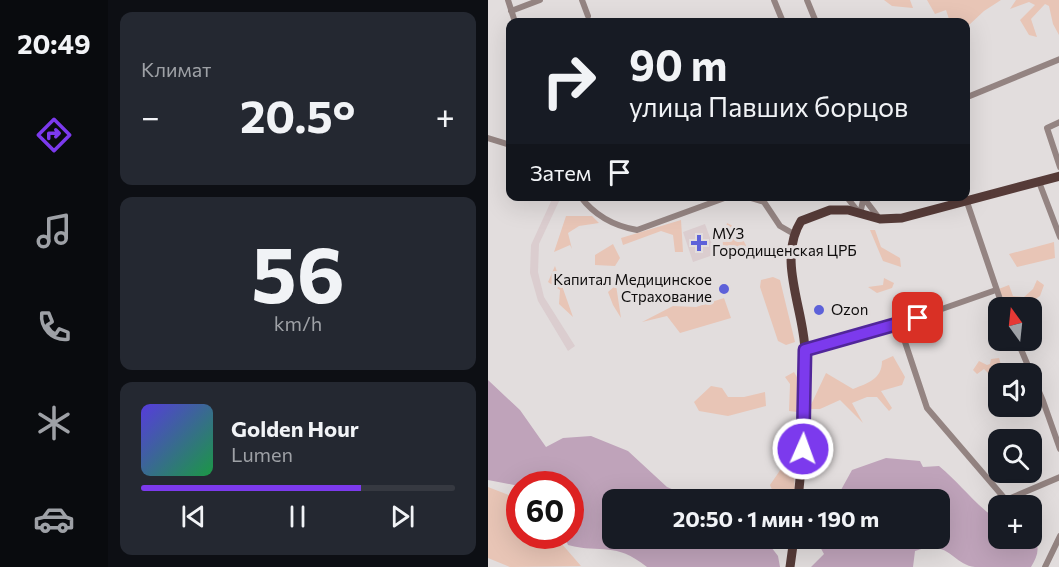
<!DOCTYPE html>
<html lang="ru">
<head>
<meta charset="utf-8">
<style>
  body { margin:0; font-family:Commissioner,sans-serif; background:#242831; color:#f1f3f6; height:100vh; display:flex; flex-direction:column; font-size:22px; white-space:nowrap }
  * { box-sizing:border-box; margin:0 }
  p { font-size:20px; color:#9ea1a6 }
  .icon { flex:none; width:33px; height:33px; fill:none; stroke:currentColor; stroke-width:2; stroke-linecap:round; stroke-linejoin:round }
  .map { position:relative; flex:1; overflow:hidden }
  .details { display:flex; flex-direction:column; gap:12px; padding:12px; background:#0d0f14; width:380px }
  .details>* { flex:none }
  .top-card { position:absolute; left:18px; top:18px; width:464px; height:183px; border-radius:12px; box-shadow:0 6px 24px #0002; background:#171b24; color:#f1f3f6; overflow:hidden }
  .needle { width:39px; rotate:345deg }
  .fabs { position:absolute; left:500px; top:297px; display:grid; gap:12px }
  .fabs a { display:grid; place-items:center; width:54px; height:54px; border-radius:12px; background:#171b24; box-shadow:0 6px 24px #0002; font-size:30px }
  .speed { position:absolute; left:18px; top:471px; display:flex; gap:12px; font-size:30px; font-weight:700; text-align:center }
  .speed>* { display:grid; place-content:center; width:78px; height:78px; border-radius:50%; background:#171b24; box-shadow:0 6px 24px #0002; line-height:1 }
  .speed .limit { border:9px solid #d22; background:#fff; color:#111 }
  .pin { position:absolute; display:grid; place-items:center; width:51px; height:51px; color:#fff; margin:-26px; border-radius:12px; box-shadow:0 3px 9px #0006 }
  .me { position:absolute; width:66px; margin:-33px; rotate:2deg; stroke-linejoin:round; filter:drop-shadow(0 0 4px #0008) }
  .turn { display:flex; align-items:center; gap:21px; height:126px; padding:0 24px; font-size:27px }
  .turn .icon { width:78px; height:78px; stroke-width:2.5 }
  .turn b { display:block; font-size:42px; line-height:51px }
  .then { display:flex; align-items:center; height:57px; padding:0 24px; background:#0003; gap:12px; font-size:22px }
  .big { font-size:45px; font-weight:700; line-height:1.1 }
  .details .widget { flex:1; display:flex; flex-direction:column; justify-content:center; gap:9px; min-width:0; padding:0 21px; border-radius:12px; background:#242831 }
  .details .dial { align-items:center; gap:0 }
  .dial b { font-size:78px; line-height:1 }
  .song { display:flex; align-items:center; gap:18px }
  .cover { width:72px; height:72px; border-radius:9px; background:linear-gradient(135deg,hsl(250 70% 55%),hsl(140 70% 35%)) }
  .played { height:6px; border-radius:3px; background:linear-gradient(90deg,#7c3aed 70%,#363941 70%) }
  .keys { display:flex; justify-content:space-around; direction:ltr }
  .heat { display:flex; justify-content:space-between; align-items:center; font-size:33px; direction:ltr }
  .trip { position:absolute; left:114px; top:489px; width:348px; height:60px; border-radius:12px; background:#171b24; box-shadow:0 6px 24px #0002; font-weight:700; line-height:60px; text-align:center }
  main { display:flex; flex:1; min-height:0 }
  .tabs { display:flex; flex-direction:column; width:108px; justify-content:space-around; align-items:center; background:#090b0e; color:#9ea1a6 }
  .tabs .icon { width:42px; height:42px }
  .tabs .on { color:#7c3aed }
  .tabs b { font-size:27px; color:#f1f3f6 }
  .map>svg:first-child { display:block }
  .built { fill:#dbcdcf }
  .green { fill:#e8c5b6 }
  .water { fill:#bfa3ba }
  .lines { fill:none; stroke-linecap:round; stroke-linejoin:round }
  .street { stroke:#948482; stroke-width:6 }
  .primary { stroke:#563b38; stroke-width:9 }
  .route-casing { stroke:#51269a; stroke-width:15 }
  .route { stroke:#7c3aed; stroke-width:10 }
  .poi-dot { fill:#5d61d9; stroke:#e2dddd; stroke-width:2 }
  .labels { text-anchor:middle; stroke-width:6; stroke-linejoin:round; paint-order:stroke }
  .poi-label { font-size:15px; fill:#0f0d0d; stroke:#e2dddd; text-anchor:start }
</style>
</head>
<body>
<main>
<nav class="tabs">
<b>20:49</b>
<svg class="icon on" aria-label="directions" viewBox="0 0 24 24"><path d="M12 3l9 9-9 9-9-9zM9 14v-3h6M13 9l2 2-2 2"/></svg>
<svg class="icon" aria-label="music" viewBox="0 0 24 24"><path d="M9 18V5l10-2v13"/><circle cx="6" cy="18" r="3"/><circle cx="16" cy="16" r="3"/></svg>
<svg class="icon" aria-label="phone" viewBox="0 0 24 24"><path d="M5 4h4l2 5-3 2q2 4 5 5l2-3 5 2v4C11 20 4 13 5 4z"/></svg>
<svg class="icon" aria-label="climate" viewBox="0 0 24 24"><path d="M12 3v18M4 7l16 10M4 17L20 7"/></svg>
<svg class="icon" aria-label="car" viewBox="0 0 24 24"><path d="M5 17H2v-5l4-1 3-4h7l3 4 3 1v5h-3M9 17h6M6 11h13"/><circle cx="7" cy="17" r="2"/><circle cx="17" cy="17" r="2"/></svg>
</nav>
<section class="details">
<div class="widget"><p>Климат</p>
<div class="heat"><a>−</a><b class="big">20.5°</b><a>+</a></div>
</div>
<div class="widget dial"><b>56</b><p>km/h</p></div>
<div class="widget">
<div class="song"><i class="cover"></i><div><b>Golden Hour</b><p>Lumen</p></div></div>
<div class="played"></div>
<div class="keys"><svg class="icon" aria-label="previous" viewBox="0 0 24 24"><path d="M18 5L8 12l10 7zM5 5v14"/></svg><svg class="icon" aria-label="pause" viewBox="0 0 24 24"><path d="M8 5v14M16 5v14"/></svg><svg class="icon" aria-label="next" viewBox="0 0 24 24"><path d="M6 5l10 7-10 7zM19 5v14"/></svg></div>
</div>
</section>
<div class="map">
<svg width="572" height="567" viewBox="0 0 572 567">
  <rect width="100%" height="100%" fill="#e2dddd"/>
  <path class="built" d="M65 197H73L51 244 50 272 56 297 87 346 80 351 50 301 42 273 43 245Z
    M217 224 228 254 205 262 195 232Z"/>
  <path class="green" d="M396 0H422L425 8 404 6Z
    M439 0H513L496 11 481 25 462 22 458 10 447 14Z
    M528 0H571V35L565 24 561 6 557 4 543 19 549 37 541 35 532 20 547 5 541 2 522 9Z
    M78 216H104L111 223 91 226 80 233 84 249 82 245 66 252Z
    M193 220 195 252H187L185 235 173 231 135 245 133 238Z
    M239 223 249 228 263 255 234 246Z
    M382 230H387L393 247 412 258 413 267 395 261Z
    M566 242 567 258 529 267 521 254Z
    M125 244 132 258 127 266 107 265V255Z
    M67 266 85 317 71 304 72 290 60 282Z
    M285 277 292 280 307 342 298 345 290 341 272 287 273 280Z
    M396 278 406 283 404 288 389 293 380 287 395 285Z
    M549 280 556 285 552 296 540 304V307H525L508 290 521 285 525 296 536 297 545 289Z
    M128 285 133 318 125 305 120 292Z
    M236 298 243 318 192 333 179 316 154 322 185 306 208 307Z
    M405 356 417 377 414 385 393 391 404 408 401 411 389 397H379L364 403 375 423 352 400 332 409H321L338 373 365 389C380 383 394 379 394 361Z
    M511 358 513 365 501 374 496 369 489 374 485 370 491 361 499 365 502 364 503 359Z
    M306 372 313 384 309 412 301 411 302 384 297 377Z
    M223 386 234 388 240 397H256L277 392 278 406 240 416 211 411 206 402Z
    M297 463 306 465 307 499H288L282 485Z
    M0 487 31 499 32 536H67L93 566 22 567 0 558Z
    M229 489 240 492 238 499H208Z"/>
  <path class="water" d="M0 380 32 410 58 447 75 438 103 436 140 451 179 487 207 499 124 500V538L277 539 290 556 292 567H159C126 541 115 554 80 545L76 536H82V484L31 486 0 480Z
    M398 458 432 461 435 467 451 466C472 483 487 505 510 520V538H543L544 535C553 546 550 556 543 567 525 567 505 567 487 567 465 565 461 538 427 551L425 567H323L336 554 331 545 335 539 452 538V500L348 499 364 470Z"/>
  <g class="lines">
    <path class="street" d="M20 0 27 22
      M94 0 100 16
      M286 0 295 22
      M319 0 328 22
      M23 11 52 0
      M260 22H261
      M477 98 572 59
      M572 122 559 128 572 167
      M0 138 22 145
      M551 182 572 237
      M92 196C106 215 126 226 149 230L242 196
      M256 196 276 202 292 226 306 234
      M361 200 372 214 376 196
      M378 201 391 218
      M479 202 515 308
      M411 324 439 408 518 500 572 477
      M529 340 555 401 572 449
      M317 350 411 324 508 290
      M557 567 572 536"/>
    <path class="primary" d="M310 500C315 450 319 401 317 351 316 309 289 260 313 221L342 210H360L392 219 414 218 572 176
      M302 567 306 538"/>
  </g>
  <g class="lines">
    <defs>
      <path id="route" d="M315 449 317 350 430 318"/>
    </defs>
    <use href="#route" class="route-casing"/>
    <use href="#route" class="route"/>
  </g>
  <g class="poi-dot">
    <path d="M208 234h6v6h6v6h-6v6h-6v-6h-6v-6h6z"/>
    <circle cx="236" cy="289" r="6"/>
    <circle cx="331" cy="310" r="6"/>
  </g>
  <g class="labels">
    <g class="poi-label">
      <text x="224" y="239">МУЗ<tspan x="224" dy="17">Городищенская ЦРБ</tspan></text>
      <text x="224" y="285" text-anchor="end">Капитал Медицинское<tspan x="224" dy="17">Страхование</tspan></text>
      <text x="343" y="315">Ozon</text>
    </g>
  </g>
</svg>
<div class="fabs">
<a><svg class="needle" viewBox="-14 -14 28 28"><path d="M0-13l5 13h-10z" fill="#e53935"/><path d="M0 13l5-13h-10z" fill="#9ea1a6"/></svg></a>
<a><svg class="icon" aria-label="sound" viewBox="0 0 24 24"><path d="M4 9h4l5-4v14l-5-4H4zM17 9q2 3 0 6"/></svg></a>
<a><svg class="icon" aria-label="search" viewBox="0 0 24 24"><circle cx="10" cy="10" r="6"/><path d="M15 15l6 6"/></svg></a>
<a>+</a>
</div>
<div class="speed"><div class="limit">60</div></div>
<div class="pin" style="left:430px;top:318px;background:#d93025"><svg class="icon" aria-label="arrive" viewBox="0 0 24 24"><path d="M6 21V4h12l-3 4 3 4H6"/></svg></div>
<svg class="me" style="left:315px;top:449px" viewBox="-20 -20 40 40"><circle r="17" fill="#7c3aed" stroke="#fff" stroke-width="3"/><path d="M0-11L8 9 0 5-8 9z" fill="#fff"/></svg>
<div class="trip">20:50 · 1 мин · 190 m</div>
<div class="top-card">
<div class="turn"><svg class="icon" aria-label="right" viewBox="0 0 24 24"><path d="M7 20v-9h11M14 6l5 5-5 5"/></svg><div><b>90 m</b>улица Павших борцов</div></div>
<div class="then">Затем<svg class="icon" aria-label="arrive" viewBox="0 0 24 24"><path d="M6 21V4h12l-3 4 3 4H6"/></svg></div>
</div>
</div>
</main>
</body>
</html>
